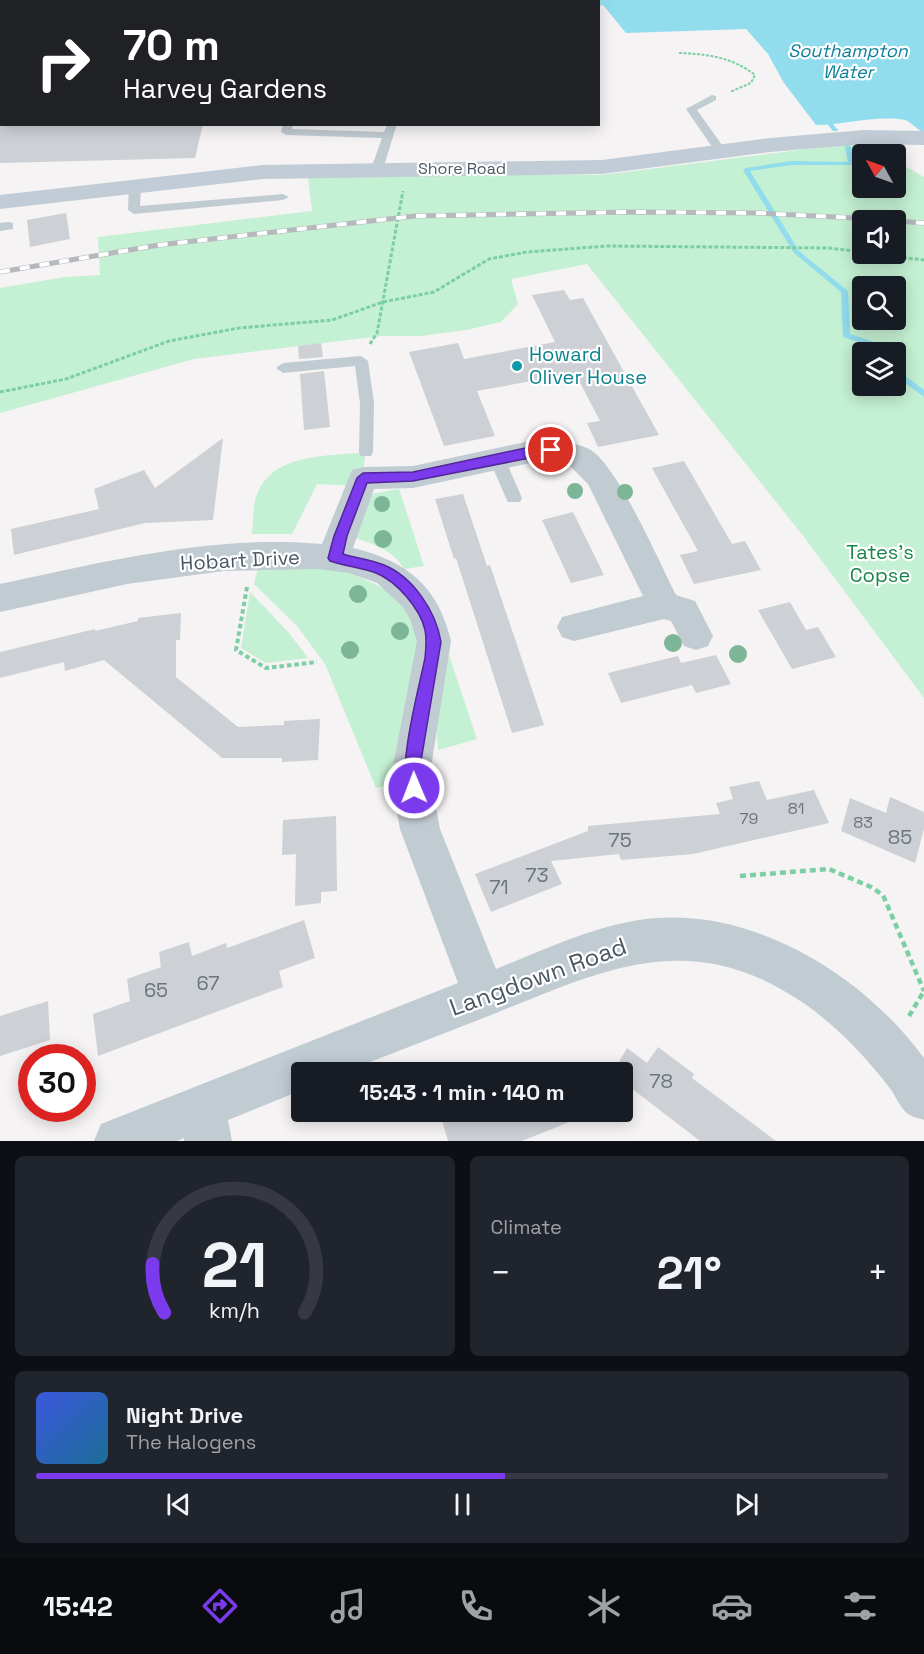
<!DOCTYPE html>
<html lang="en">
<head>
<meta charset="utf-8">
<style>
  body { margin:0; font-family:"Space Grotesk",sans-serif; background:#20242c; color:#f1f3f6; height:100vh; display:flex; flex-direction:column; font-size:22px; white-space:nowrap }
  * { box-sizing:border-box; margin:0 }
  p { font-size:20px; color:#9ea1a6 }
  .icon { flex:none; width:33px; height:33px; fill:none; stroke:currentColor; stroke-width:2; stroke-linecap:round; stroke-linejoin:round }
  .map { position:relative; height:1141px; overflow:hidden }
  .details { display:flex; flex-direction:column; gap:15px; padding:15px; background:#0d0f14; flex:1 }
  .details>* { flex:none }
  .guide { position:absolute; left:0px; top:0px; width:600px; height:126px; box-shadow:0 3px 15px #0003; background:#202124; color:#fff; overflow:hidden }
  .needle { width:39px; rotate:310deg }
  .fabs { position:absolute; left:852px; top:144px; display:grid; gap:12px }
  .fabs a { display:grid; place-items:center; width:54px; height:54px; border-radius:6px; background:#171b24; box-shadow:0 3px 15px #0003; font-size:30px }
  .speed { position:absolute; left:18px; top:1044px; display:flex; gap:12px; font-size:30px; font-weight:700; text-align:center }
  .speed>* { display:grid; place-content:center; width:78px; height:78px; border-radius:50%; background:#171b24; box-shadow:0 3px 15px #0003; line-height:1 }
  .speed .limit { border:9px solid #d22; background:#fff; color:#111 }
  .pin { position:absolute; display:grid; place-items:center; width:51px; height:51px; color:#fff; margin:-26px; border:3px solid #fff; border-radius:50%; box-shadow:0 2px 6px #0007 }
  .me { position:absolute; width:66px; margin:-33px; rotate:359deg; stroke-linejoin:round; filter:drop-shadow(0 0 4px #0008) }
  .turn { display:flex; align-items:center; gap:21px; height:126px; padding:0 24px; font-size:27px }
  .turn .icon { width:78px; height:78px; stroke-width:2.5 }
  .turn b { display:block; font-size:42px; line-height:51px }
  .big { font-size:45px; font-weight:700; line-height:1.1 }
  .details .card { flex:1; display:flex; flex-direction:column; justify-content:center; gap:9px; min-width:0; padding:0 21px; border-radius:9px; background:#20242c }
  .details .dial { align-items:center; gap:0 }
  .dial svg { height:156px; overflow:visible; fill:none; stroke:#363941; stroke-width:7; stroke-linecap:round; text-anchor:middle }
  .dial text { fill:#f1f3f6; stroke:none }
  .song { display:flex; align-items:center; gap:18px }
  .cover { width:72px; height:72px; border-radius:9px; background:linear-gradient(135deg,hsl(230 70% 55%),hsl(200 70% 35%)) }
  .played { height:6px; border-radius:3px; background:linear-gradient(90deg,#7c3aed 55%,#363941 55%) }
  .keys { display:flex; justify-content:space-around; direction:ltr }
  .heat { display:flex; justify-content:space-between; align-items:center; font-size:33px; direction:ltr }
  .details .tiles { flex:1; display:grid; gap:15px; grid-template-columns:1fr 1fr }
  .card:last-child { grid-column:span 2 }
  .trip { position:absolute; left:291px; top:1062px; width:342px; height:60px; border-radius:6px; background:#171b24; box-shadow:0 3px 15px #0003; font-weight:700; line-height:60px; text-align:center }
  .dock { display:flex; height:96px; justify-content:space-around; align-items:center; background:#090b0e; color:#9ea1a6 }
  .dock .icon { width:42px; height:42px }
  .dock .on { color:#7c3aed }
  .dock b { font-size:27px; color:#f1f3f6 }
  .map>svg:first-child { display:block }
  .green { fill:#c4f0d3; fill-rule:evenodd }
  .water { fill:#91dded }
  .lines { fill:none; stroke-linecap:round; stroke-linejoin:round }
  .stream { fill:#91dded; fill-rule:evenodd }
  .building { fill:#cdd0d5 }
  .path-far3 { stroke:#7bcfa3; stroke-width:2; stroke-dasharray:3 1.5; stroke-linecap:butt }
  .path-far2 { stroke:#7bcfa3; stroke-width:3; stroke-dasharray:4 2; stroke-linecap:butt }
  .path-far1 { stroke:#7bcfa3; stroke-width:4; stroke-dasharray:4.5 3; stroke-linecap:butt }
  .path { stroke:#7bcfa3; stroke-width:4.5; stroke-dasharray:6 4; stroke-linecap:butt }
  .lane { fill:#c1cbd2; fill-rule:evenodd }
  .street { fill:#c1cbd2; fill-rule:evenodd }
  .secondary { fill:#c1ccd6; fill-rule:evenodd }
  .rail-casing { stroke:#b5b8bd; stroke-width:5 }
  .rail { stroke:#fff; stroke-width:4; stroke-dasharray:10; stroke-linecap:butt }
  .tree { fill:#7cb697 }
  .route { fill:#7c3aed; stroke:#51269a; stroke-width:1.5 }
  .culture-dot { fill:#0f9aa8; stroke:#fff; stroke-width:2 }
  .labels { text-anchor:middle; stroke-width:4.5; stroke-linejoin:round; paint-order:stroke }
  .far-street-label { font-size:16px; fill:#4a5761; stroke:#fff }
  .number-label { font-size:16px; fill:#6b757e }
  .far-water-label { font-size:18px; font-style:italic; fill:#0e8099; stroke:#fff }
  .culture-label { font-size:20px; fill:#0d838f; stroke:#fff; text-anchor:start }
  .park-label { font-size:20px; fill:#19844b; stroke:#fff }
  .street-label { font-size:20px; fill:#4a5761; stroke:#fff }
  .near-number-label { font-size:20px; fill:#6b757e }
  .near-street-label { font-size:24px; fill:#4a5761; stroke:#fff }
</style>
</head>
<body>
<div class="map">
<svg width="924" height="1141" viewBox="0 0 924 1141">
  <rect width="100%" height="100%" fill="#f5f3f3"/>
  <path class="green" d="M862 142 884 154H862V188H896V161L924 177V698L804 537 587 264 511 279 518 304 501 322 466 330 421 336H381L194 359 0 413V288L65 277 100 275 98 237 312 211 308 178 435 174 602 175ZM862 220H896V254H862ZM862 286H896V320H862ZM862 352H896V386H862Z
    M366 452 360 486 317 484 292 534H252C253 524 253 512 255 501 268 452 325 457 366 452Z
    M399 489 424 566 404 569C395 551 370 542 351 537L371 494Z
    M259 563 337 569 353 574 385 589 411 612 420 647 399 783 376 788 325 664 297 626 254 584Z
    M250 592 289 633 308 658 266 663 241 648Z
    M447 649 477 739 438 750 437 732Z"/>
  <path class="water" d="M278 0H924V132C916 130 912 122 905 120 876 115 844 125 816 125L784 83 768 54 746 29 626 33 603 5 599 6 598 2Z"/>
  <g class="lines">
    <path class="stream" d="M829 124H833L838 130 837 131H833L828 125Z
      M848 145 851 147 854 165H792L750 171 799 251 848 291 850 334 877 343 879 352H873L871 346 843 337 841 292 794 253 743 170 746 168 792 161 848 162 845 147Z
      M896 369 924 390V397L896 376Z"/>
  </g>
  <path class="building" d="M0 124H203L195 158 0 163Z
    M66 213 70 239 30 247 27 220Z
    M564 290 570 300 583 298 659 435 598 447 587 423 600 421 575 373 477 391 495 436 444 446 409 352 458 343 464 359 555 342 532 295Z
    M321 343 323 357 299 359 298 346Z
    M324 371 330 427 304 430 300 374Z
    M223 438 213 520 145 523 14 555 11 529 99 509 94 489 144 470 155 488Z
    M684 461 732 544 745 541 761 570 694 584 680 555 698 551 652 468Z
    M463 494 487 566 490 565 544 725 512 733 456 558 454 559 435 499Z
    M573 512 604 575 571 583 542 520Z
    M790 602 806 630 818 627 836 657 792 669 758 610Z
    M181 613 180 640H176V677L238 727 284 725V721L320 719 318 760 282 762V758H222L104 660 65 671 64 662 0 678V652L95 629V631L138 621V618Z
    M716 655 731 684 696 693 692 685 621 703 608 673 678 656 681 663Z
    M759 781 767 800 814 790 829 823 693 854 621 860 619 854 551 861 562 884 491 912 475 874 588 831V826L720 814 716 803 733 799 729 787Z
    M890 797 924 812V829L915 863 841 831 850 798 886 813Z
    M336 816 337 891 321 892V903L295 906 296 854 282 855 283 820Z
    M304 920 315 958 279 971 283 987 98 1056 93 1014 130 1001 127 979 161 967 159 952 189 942 192 956 226 943 227 948Z
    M48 1001 50 1040 0 1056V1016Z
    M658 1047 694 1074 692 1078 776 1141H700L622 1081V1072H613L627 1048 647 1063Z
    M448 1112H574L577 1119 522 1141H448L440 1114Z"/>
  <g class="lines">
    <path class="path-far3" d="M679 53C707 54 732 57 755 75L751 83 730 92"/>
    <path class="path-far2" d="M873 254 924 260
      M370 344 377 333 403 191
      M0 392 66 379 169 341 239 328 332 320 383 302 434 292 489 259 527 252 607 246 829 248 862 252"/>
    <path class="path-far1" d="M247 587 236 650 266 668 317 662"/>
    <path class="path" d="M740 876 829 869 871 887 883 895 924 991
      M909 1016 924 991"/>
    <path class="lane" d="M712 95 716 96V100L697 110 727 152 721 155 717 154 686 109Z
      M283 124H293L292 129 384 132 387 125H395L396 127 383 169 377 172 371 169 382 138 286 135 281 132Z
      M135 183 141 186 140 206 283 194 289 197 283 200 134 214 128 210 129 186Z
      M9 222 13 223V229L0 231V223Z
      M361 356 368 361 374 403 373 452 371 456H361L359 452 360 403 355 366 283 373 276 368 283 363Z
      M497 454 502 455 505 459 522 498 520 502H508L506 498 489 459 492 455Z"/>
    <path class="street" d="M535 440C554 441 572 441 589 449 616 462 660 564 676 595L695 601 713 636 708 646 696 650 684 646 671 621 664 619 574 641 562 637 557 627 562 617 643 596 588 484 570 466 563 463 535 462 413 488 374 489 353 548C407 561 438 586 451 641L432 761 436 808 440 829 496 969C541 951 585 930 633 921 744 901 860 971 924 1058V1120C919 1118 911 1117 907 1113 901 1108 896 1098 892 1091 883 1079 873 1067 863 1056 846 1037 826 1019 805 1004 693 927 609 967 496 1013 446 1033 395 1052 344 1072H302V1090L228 1120 232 1141H184V1138L177 1141H94L101 1124 458 983 400 829 396 808 394 761 417 641 410 619 403 607 377 583 349 573 318 569 224 571 127 584 0 612V584C104 562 215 534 322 544L352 470 363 467 413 466Z"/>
    <path class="secondary" d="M864 130 924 131V145L864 144 770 152 602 174 263 179 0 209V195L263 165 602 160 770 138Z"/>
    <defs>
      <path id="rail" d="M896 221 924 223
        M0 272 159 245 415 216 631 212 759 213 894 220"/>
    </defs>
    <use href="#rail" class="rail-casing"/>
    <use href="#rail" class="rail"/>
  </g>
  <g class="tree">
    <circle cx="575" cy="491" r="8"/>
    <circle cx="625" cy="492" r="8"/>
    <circle cx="382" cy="504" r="8"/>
    <circle cx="383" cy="539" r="9"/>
    <circle cx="358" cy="594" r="9"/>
    <circle cx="400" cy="631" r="9"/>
    <circle cx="673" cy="643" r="9"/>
    <circle cx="350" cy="650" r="9"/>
    <circle cx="738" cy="654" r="9"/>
  </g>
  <path class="route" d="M551 445 555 447 557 450 555 453 413 481 367 483 347 536 343 554C356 558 371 560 384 565 413 577 436 611 441 642L421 761 422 788 420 793 414 795 408 793C397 768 419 688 425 658 426 648 427 639 425 630 420 608 396 581 376 573 362 568 345 566 330 561L328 558 334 536 357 478 363 473 413 472 535 446Z"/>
  <circle class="culture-dot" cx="517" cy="366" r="6"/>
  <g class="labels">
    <g class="far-street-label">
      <text x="462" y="174">Shore Road</text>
    </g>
    <g class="number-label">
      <text x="796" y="814">81</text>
      <text x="749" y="824">79</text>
      <text x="863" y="828">83</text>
    </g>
    <g class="far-water-label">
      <text x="848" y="57">Southampton<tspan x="848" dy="21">Water</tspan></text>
    </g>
    <g class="culture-label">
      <text x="529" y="361">Howard<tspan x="529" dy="23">Oliver House</tspan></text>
    </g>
    <g class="park-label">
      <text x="880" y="559">Tates's<tspan x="880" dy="23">Copse</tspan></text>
    </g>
    <g class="street-label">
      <text transform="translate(240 560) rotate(-3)" y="7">Hobart Drive</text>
    </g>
    <g class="near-number-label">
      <text x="900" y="844">85</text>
      <text x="620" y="847">75</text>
      <text x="537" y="882">73</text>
      <text x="499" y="894">71</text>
      <text x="208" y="990">67</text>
      <text x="156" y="997">65</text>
      <text x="661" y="1088">78</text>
    </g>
    <g class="near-street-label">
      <text transform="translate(538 977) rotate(-20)" y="8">Langdown Road</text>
    </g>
  </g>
</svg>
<div class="fabs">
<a><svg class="needle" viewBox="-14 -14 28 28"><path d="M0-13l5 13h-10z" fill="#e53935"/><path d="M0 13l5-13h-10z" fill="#9ea1a6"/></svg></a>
<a><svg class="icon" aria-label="sound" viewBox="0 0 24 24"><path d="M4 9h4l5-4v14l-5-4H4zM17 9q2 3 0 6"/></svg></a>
<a><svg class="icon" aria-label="search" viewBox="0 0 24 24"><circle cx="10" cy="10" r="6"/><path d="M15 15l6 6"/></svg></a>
<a><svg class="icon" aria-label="layers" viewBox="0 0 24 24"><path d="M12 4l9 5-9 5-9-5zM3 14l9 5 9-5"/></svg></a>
</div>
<div class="speed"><div class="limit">30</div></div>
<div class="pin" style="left:551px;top:450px;background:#d93025"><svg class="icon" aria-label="arrive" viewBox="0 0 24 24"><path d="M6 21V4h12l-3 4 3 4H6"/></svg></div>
<svg class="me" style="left:414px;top:788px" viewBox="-20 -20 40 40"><circle r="17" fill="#7c3aed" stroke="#fff" stroke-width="3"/><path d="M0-11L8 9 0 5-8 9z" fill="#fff"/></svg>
<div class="trip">15:43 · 1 min · 140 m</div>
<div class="guide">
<div class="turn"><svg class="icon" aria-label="right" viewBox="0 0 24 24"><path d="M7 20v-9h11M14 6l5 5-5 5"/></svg><div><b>70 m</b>Harvey Gardens</div></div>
</div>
</div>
<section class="details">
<div class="tiles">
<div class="card dial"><svg viewBox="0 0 100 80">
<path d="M14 69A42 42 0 1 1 86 69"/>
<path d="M14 69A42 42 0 0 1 8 44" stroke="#7c3aed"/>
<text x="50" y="56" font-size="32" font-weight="700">21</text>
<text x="50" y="72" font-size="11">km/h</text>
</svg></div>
<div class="card"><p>Climate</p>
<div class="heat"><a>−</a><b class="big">21°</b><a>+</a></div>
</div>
<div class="card">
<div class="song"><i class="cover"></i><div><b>Night Drive</b><p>The Halogens</p></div></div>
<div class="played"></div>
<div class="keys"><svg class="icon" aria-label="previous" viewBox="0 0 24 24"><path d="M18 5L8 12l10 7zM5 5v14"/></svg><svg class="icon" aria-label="pause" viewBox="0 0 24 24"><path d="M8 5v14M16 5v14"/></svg><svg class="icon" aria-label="next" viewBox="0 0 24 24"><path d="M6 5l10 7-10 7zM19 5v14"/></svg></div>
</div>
</div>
</section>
<nav class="dock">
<b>15:42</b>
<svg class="icon on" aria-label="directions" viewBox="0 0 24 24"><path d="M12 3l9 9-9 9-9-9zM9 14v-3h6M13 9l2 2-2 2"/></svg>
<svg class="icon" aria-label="music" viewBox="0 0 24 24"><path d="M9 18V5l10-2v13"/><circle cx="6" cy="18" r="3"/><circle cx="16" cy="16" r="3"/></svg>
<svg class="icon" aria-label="phone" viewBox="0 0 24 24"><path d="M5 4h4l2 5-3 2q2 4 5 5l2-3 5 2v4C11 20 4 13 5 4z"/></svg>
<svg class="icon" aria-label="climate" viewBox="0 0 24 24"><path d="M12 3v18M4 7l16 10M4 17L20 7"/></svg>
<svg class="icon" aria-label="car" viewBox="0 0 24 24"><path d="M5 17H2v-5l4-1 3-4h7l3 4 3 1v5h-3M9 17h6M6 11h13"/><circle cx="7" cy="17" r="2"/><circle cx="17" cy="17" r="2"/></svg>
<svg class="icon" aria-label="filters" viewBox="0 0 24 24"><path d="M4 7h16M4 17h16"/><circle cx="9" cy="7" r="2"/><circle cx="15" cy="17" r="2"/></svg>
</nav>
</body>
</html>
